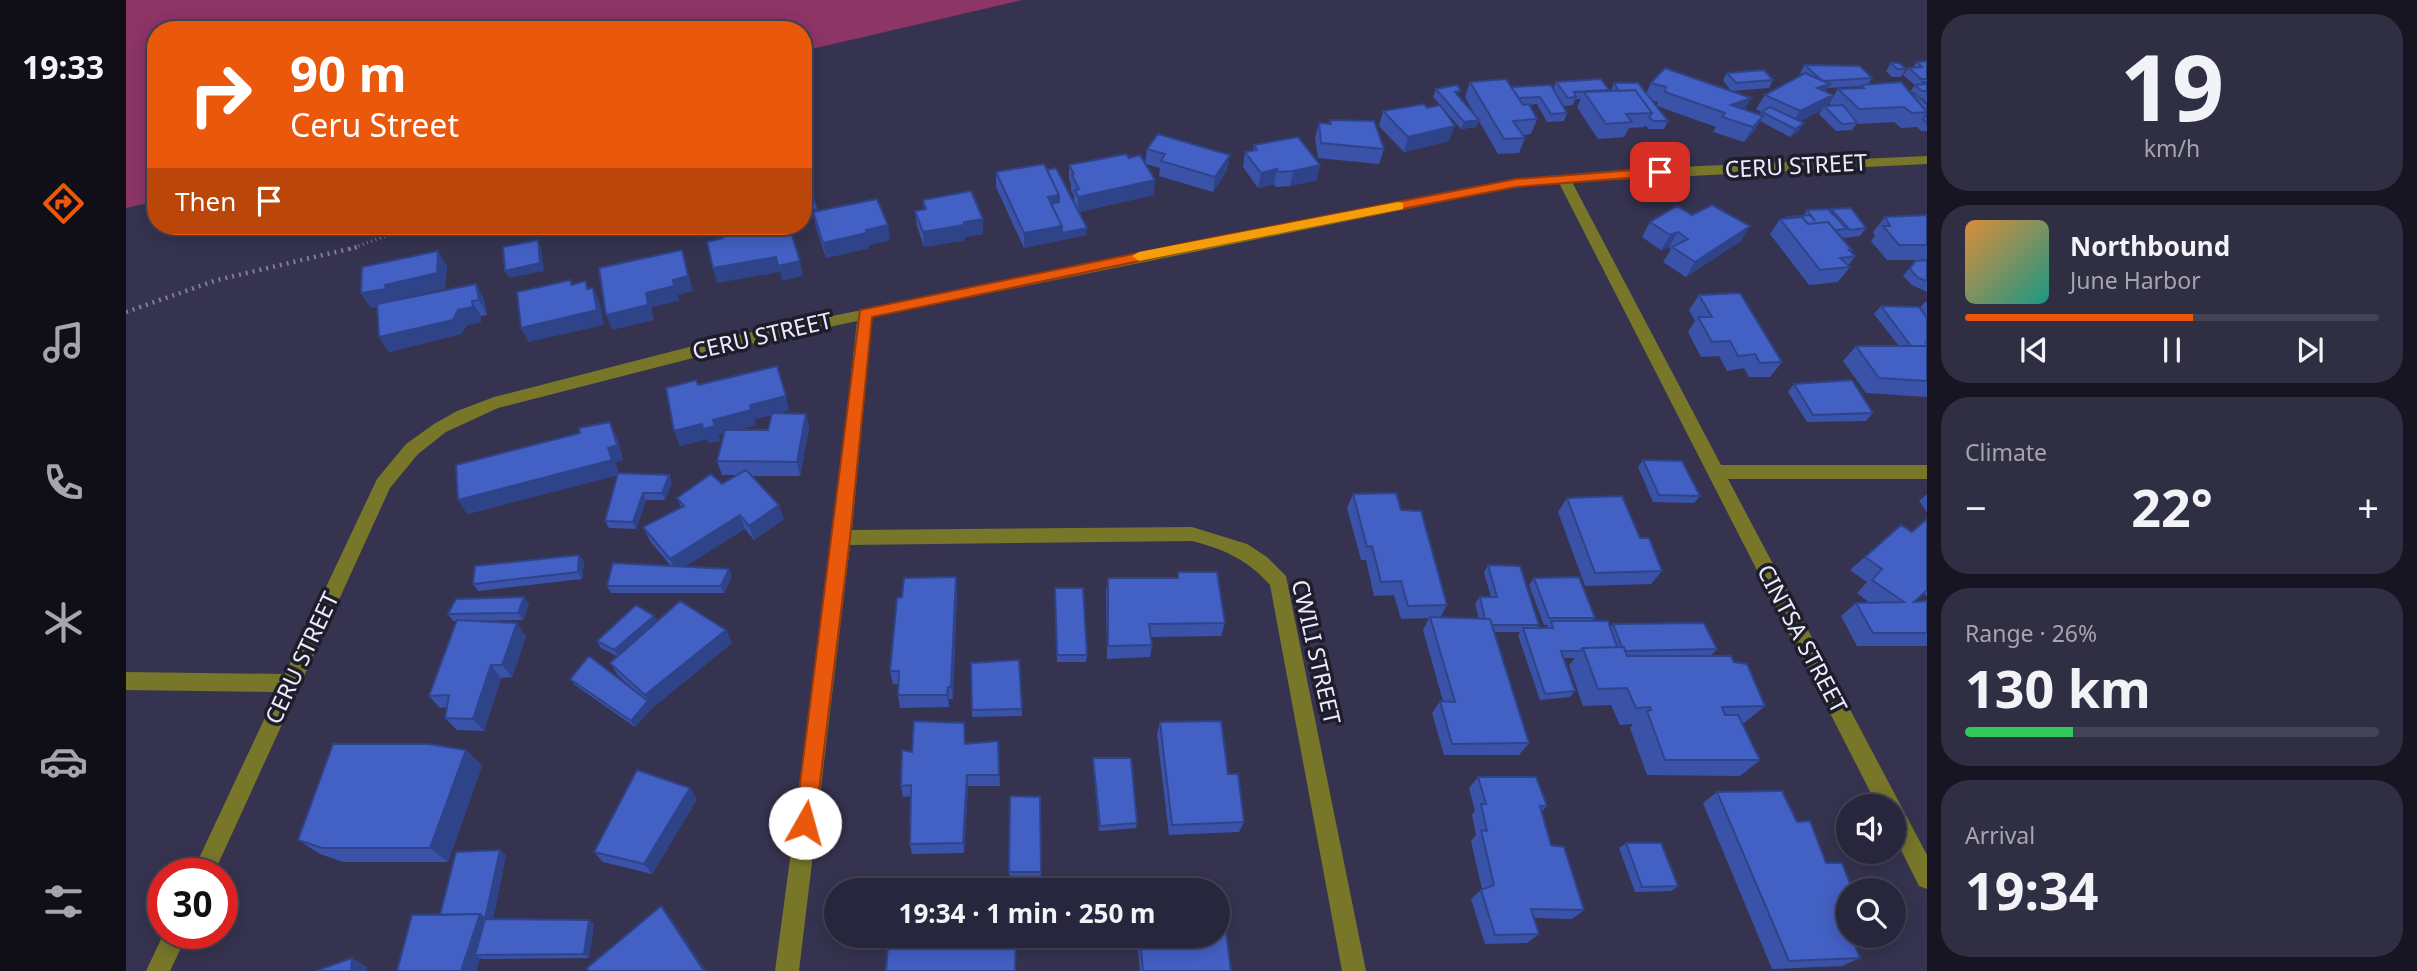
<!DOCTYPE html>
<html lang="en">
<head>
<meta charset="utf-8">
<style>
  body { margin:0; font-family:"Noto Sans",sans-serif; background:#302e43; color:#f1f3f6; height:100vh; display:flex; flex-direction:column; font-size:26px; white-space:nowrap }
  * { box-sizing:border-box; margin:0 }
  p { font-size:23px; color:#a5a5af }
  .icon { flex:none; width:38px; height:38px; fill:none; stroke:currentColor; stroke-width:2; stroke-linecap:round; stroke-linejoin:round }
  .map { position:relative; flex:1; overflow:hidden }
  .sheet { display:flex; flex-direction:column; gap:14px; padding:14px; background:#161521; width:490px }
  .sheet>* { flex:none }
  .top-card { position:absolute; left:21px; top:21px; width:665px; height:214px; border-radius:28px; box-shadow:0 4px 18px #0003,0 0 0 2px #444356; background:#ea580c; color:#fff; overflow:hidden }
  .buttons { position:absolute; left:1710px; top:794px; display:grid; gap:14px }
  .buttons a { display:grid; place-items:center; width:70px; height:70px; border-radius:50%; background:#28263c; box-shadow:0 4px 18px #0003,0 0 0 2px #444356; font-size:35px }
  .speed { position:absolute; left:21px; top:858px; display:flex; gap:14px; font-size:35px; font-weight:700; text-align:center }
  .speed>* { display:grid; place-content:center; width:91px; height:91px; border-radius:50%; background:#28263c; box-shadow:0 4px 18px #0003,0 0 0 2px #444356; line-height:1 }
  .speed .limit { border:10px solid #d22; background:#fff; color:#111 }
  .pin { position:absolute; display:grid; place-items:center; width:60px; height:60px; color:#fff; margin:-30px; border-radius:14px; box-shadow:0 4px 10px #0006 }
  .me { position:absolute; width:77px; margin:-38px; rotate:7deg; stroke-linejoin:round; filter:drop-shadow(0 0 5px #0008) }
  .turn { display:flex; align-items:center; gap:24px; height:147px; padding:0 28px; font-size:32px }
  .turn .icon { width:91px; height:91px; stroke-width:2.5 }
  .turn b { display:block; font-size:49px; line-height:60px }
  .then { display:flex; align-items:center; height:66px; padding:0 28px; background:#0003; gap:14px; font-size:26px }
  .big { font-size:52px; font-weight:700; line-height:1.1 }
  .sheet .card { flex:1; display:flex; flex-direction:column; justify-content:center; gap:10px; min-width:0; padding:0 24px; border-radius:28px; background:#302e43 }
  .sheet .dial { align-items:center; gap:0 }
  .dial b { font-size:91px; line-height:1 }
  .song { display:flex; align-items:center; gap:21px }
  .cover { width:84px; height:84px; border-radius:10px; background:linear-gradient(135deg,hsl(30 70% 55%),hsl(170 70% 35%)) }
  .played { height:7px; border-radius:4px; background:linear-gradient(90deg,#ea580c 55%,#444356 55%) }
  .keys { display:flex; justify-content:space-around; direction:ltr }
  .heat { display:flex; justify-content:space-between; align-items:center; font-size:38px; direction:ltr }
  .charge { height:10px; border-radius:5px; background:linear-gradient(90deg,#34c759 26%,#444356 0) }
  .trip { position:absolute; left:698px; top:878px; width:406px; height:70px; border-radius:35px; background:#28263c; box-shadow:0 4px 18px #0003,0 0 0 2px #444356; font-weight:700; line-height:70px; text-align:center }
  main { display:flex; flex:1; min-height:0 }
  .tab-bar { display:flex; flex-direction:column; width:126px; justify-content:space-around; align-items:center; background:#100f18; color:#a5a5af }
  .tab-bar .icon { width:49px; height:49px }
  .tab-bar .selected { color:#ea580c }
  .tab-bar b { font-size:32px; color:#f1f3f6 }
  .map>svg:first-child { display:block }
  .green { fill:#8c3566 }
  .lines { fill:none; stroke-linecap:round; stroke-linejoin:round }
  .path-far1 { stroke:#807e97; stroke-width:3.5; stroke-dasharray:1 3.5; stroke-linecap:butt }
  .path { stroke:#807e97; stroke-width:4.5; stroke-dasharray:2 5; stroke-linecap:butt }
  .minor { fill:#777629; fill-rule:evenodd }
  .wall { fill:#3a53a9; fill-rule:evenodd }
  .shaded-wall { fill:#2f4389 }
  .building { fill:#4360c4; stroke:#2f4389; stroke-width:2 }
  .route { fill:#ea580c; stroke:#983908; stroke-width:2 }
  .slow { fill:#f59e0b }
  .labels { text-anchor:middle; stroke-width:7; stroke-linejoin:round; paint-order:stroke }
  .street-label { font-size:23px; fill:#ecebfe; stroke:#1e1d2a }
</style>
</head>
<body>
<main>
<nav class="tab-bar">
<b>19:33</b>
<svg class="icon selected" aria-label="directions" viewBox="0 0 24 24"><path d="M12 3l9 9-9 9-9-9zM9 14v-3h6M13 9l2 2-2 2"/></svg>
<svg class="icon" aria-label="music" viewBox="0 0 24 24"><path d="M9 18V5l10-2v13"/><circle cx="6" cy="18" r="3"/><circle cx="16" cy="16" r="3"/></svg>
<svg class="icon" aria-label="phone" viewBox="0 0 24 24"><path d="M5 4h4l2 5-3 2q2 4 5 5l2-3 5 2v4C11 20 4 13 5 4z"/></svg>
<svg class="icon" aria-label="climate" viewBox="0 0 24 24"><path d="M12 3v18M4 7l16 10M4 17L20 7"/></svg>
<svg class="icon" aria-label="car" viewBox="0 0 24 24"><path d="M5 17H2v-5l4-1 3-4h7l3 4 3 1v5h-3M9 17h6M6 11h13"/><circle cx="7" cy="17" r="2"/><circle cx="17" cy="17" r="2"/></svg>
<svg class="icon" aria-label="filters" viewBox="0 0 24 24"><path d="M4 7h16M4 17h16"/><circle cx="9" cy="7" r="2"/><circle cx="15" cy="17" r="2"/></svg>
</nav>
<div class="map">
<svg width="1801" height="971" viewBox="0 0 1801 971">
  <rect width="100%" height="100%" fill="#363350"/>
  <path class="green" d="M0 0H896L677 51V30H30V201L0 208Z"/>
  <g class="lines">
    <path class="path-far1" d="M224 249 287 226"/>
    <path class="path" d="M0 312 91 280 231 247"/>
    <path class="minor" d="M1801 156V164L1446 182 1595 465H1801V479H1602L1801 855V889L1793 886 1768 836V807H1752L1433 183 1390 187 746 317 726 530 1066 527 1121 544 1141 557 1160 576 1240 971H1216L1144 585C1122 560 1098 549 1066 541L724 545 673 971H649L707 538 731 321 606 348 372 408 320 432 292 454 264 488 88 873H66L151 692 0 690V672L159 674 251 479 280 444 308 424 331 411 368 397 606 336 1390 179 1507 169Z
      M38 933H62L44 971H20Z"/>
  </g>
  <path class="wall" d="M1801 61V103L1797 99V98L1794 99 1801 105V131H1795L1791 127 1775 128 1768 122 1730 124 1726 130 1710 131 1693 114 1696 110 1674 121 1673 131 1664 137 1634 121 1628 131 1618 142 1587 132 1590 127 1531 106 1532 102 1525 100 1542 121 1538 129H1523L1519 125 1518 127 1503 128 1498 137 1472 139 1451 107 1455 99H1449L1447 105 1438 106 1431 96 1441 113 1438 121 1421 122 1411 104 1403 105 1411 119 1405 134 1397 135 1399 138 1393 153 1372 154 1353 121 1350 127 1335 129 1307 97 1310 89 1333 96 1349 115 1339 97 1344 82 1385 87 1427 89 1430 82 1483 90V91H1485L1488 83 1520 93 1525 83 1634 115 1635 112 1630 109 1639 95 1676 74 1674 73 1679 65 1746 78 1742 84 1784 92 1789 85 1777 75 1783 68 1787 67 1791 62ZM1735 86 1734 88 1712 89 1703 103 1705 106H1700L1707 95 1699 91 1701 88Z
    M1765 63 1780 69 1775 77H1766L1760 71Z
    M1601 73 1647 80 1643 88 1605 91 1597 80Z
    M1257 111 1323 141 1278 152 1253 126Z
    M1204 120 1258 149 1253 164 1192 158 1189 138 1193 123 1203 124Z
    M1128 145 1191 180 1164 186 1150 187 1148 184 1132 188 1117 167 1119 152 1127 150Z
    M1021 149 1101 170 1087 192 1033 176 1034 168 1020 164 1028 195 953 212 960 235 898 248 870 187V172L948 203V196L945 190V184L943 180V165L1003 158 1019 163Z
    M677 191 692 211 764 240 743 245V248L700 258 690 227 688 218 677 220Z
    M797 200 857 234 839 237V240L798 247 791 226 789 211 798 210Z
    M1705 209 1740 228 1734 236 1718 238 1716 236 1715 237 1726 250 1725 252 1729 256 1722 266 1724 267 1712 282 1683 285 1644 234 1654 219H1660L1661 217 1677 216 1681 210H1703Z
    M1566 215 1615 241 1560 277 1537 262 1545 249 1543 247 1535 250 1516 237 1524 222Z
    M1801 215V260H1761L1745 241 1749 236 1747 232 1759 217Z
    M1801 260V292L1786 285 1777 276 1789 261Z
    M321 266 319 288 268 300V301L350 284 358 299 361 315 355 316V322L341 325 335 334 263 352 253 337 251 307 245 308 235 293Z
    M1573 295 1656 362 1644 377H1623L1618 368 1601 371 1593 356 1575 357 1562 332 1569 321 1563 310Z
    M1799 302H1801V397L1740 393 1717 361 1730 346H1773L1748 314 1755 306 1794 308Z
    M1668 384 1747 413 1740 421 1681 422 1662 392Z
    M572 385 663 410 651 413 680 414 683 428 674 476H625L658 519 628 540 619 529 558 567 606 576 598 593H485L481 586 545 566 524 541 517 527 555 507 551 498 596 484 611 475H596L591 461 598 433 592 435 594 441 583 443 581 439 554 446 548 431ZM646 415 642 430H610L630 425 628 419Z
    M491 437 497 460 489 462 493 473 543 475 546 483 539 500H520L510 529 483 528 479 521 491 475 341 514Z
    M1517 460 1574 496 1568 503 1527 502 1512 467Z
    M1227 494 1275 510 1321 605 1314 618 1353 619 1349 604 1354 597H1365L1358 572 1362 565 1413 625 1411 628H1420L1422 625H1418L1403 585 1408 578 1469 618 1466 621 1484 627 1487 624 1591 649 1584 656 1608 662 1639 706 1618 723H1616L1634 760 1614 776 1521 775 1504 728 1507 724 1494 725 1485 705 1457 706 1443 665 1449 658H1437L1449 691 1444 697 1414 700 1392 635 1394 632H1368L1403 743 1393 755H1318L1306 713 1314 701H1317L1297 630 1303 618 1275 619 1268 595 1248 596 1240 560H1235L1221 508Z
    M1801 494V512L1793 501Z
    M1441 498 1514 538 1536 571 1525 584 1459 586 1432 512Z
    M1801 519V596L1797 593 1788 602 1801 601V646H1731L1715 616 1730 603H1744L1731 593 1741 582 1724 570 1775 525 1786 532Z
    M453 555 458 562 456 579 352 591 347 584Z
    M1052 572 1099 623 1095 636 1025 637 1026 645 1024 657 981 659 980 592 982 578H1051Z
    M831 591 827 699H823V707L774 708 772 695 773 684H767L764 671Z
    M929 595 961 655 960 662H931Z
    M403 604 397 620 341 621 400 636 386 677 375 678 358 731 331 730 319 718 321 707 314 708 303 696 331 621H327L322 614Z
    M531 621 600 630 606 643 526 708 509 727 449 685 444 679 508 690 492 675 484 663 491 656 475 648 471 641Z
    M893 660 896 716 846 717V710Z
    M1034 722 1102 774 1118 822 1113 832 1043 835 1031 734Z
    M872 741 874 786H842L838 853 786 854 784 844 785 796 777 797 775 786 786 752Z
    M340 750 356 766 322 862H217L194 854 172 840Z
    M967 758 1011 823 1010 828 973 831 967 764Z
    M1352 777 1421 806 1416 811 1425 845 1458 910 1446 919 1408 918 1413 934 1401 943 1359 944 1345 899 1356 889 1345 841 1350 835 1346 815 1349 811 1343 788Z
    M1591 792 1671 822 1700 863 1722 891V910L1716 913 1734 958 1716 966 1646 969 1577 803Z
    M884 796 914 797 915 877H883Z
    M571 799 526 874 477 862 468 852Z
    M1500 843 1552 886 1545 891 1509 892 1493 848Z
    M380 855 367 919 463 920 468 924 463 958 356 959 354 958 350 971H271L314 915Z
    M1011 936H1092L1105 971H1014Z"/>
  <path class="shaded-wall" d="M1704 84 1694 99 1691 88Z
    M1707 95 1696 110 1664 126 1674 111Z
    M1625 98 1617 113 1605 105Z
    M1637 116 1628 131 1618 142 1627 127Z
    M1353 120 1350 127 1335 129 1338 122Z
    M1678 123 1673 131 1664 137 1669 129Z
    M1329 126 1323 141 1278 152 1282 137Z
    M1104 155 1101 170 1087 192 1089 177Z
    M1194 165 1191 180 1164 186 1167 171Z
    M1151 169 1148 184 1132 188 1135 173Z
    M1029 180 1028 195 952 212V197Z
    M933 195V210L925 211 922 197Z
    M691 209 693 217 687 212 688 218 677 220V212Z
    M857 219V234L839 237V240L798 247 797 232 838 222Z
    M762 225 764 240 743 245V248L700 258 697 243 740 230Z
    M591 226H630L572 238 570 230Z
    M936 226 961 228 960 235 898 248V233Z
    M1624 226 1615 241 1560 277 1569 262Z
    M1552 232 1543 247 1535 250 1544 235Z
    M412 240 415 248 418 271 383 278 379 271Z
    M556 250 567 291 552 295 553 301 525 307 528 320 486 330 480 315 520 293 547 280Z
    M312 251 321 266 319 288 268 300 270 304 245 308 235 293 259 285Z
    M650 257 674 261 677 276 656 281 654 272 591 283 587 268Z
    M350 284 358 299 361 315 353 300Z
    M467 288 474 303 478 325 402 342 395 328Z
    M346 301 355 316V322L341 325 335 334 263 352 253 337Z
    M660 396 663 410 628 419 630 425 592 435 594 441 583 443 581 439 554 446 548 431 587 420 624 405Z
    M680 414 683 428 674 476 671 462Z
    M484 422 491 437 497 460 489 462 493 475 341 514 332 500 482 448Z
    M543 475 546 483 539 500 536 493Z
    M517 493 520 500 510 529 507 522Z
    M653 505 658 519 628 540 623 526Z
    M614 515 619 529 550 572 544 559Z
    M453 555 458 562 456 579 452 572Z
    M603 569 606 576 598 593 595 586Z
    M830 577 831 591 827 699 825 687Z
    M398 597 403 604 397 620 392 613Z
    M528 616 531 622 492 657 488 650Z
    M391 623 400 636 386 677 376 665Z
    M600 630 606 643 526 708 509 727 505 721 522 701 519 695Z
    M365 665 375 678 358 731 347 719Z
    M822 687 823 699V707L821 695Z
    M340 750 356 766 322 862 304 848Z
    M841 775 842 786 838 853 837 843Z
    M564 788 571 799 526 874 518 864Z
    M374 850 380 855 366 923 349 955 354 958 350 971H335Z
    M535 906 543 915 580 971H578Z
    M463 920 468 924 463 958 458 954Z
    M226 958 241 967V971H225Z"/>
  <path class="building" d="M1801 61V79H1795L1783 68 1796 67 1791 62Z
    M1765 63H1773L1780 69H1771Z
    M1679 65 1734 66 1746 78 1698 81 1694 79Z
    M1539 68 1625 98 1605 105 1637 116 1627 127 1596 117 1599 113 1539 92 1540 87 1525 83Z
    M1638 70 1647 80 1610 83 1601 73Z
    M1679 73 1704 84 1691 88 1707 95 1674 111 1639 95Z
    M1380 79 1397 105 1403 104 1411 119 1387 121 1399 138 1378 139 1344 82Z
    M1475 79 1483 90 1448 92 1450 97 1442 98 1430 82Z
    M1775 82 1801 112 1786 113 1778 107 1733 109 1712 89 1738 88 1736 85Z
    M1797 82H1801V91H1796L1789 85 1799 84Z
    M1488 83H1512L1542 121H1527L1523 117 1526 113 1509 90 1493 91Z
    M1331 85 1335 91 1329 92 1353 120 1338 122 1310 89Z
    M1425 85 1441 113 1425 114 1414 97 1393 98 1385 87Z
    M1509 90 1526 113 1500 114 1506 122 1480 124 1458 92Z
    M1785 93H1788L1801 105V111Z
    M1298 104 1301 108 1314 105 1329 126 1282 137 1257 111Z
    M1717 105 1731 123 1716 124 1698 106Z
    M1644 107 1678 123 1669 129 1636 112Z
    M1801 113V124L1797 119Z
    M1204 120 1248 121 1258 149 1195 143 1193 123 1205 124Z
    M1032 134 1104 155 1089 177 1035 161 1039 154 1021 149Z
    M1172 137 1194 165 1167 171 1153 172 1151 169 1135 173 1119 152 1131 150 1128 145Z
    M1000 154 1003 158 1014 155 1029 180 952 197 949 190 953 189 946 175 948 174 943 165Z
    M918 164 933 195 922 197 936 226 898 233 870 172Z
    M930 168 961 228 936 233V226L925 204 933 202V195L921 170Z
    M685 190 691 209 677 212V191Z
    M845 191 857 219 838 222V225L797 232 789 211 800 209 797 200Z
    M751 199 762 225 740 230 741 233 697 243 687 212Z
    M1586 205 1624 226 1569 262 1546 247 1562 239 1552 232 1544 235 1524 222 1551 206 1566 215Z
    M1725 208 1740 228 1724 230 1705 209Z
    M1702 209 1721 229 1709 230 1702 222 1682 224 1676 217 1662 218 1661 217 1684 215 1689 221 1681 210Z
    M1801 215V245H1773L1757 226H1764L1759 217Z
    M1676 217 1682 224 1702 222 1726 250H1723L1729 256 1714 258 1724 267 1694 270 1654 219Z
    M569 226H591L570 230Z
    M641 226H644L645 229 663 226 674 261 652 266 650 257 587 268 581 242 597 238 596 235Z
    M412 240 414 263 379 271 377 247Z
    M556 250 562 276 547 280 548 286 520 293 522 305 480 315 473 268Z
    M312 251 311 273 259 285 260 289 235 293 236 267Z
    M1801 260V281L1792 278 1784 269 1789 261Z
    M445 280V285L460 281 461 289 467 288 471 310 395 328 391 292Z
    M350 284 353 300 346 301 347 307 332 310 327 320 253 337 251 304Z
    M1614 293 1656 362 1634 363 1629 354 1612 356 1604 341 1586 342 1572 317H1586L1573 295Z
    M1755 306 1793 307 1801 318V342H1800L1801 346H1785Z
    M1730 346H1801V381L1753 378Z
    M651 366 660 396 624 405 625 410 587 420 589 426 577 429 576 424 548 431 540 388 570 380 572 385Z
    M1726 380 1747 413 1687 415 1668 384Z
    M646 413 680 414 671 462 591 461 599 430H642Z
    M484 422 491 445 482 448 486 460 332 500 330 465 454 433 453 428Z
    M1517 460 1556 461 1574 496 1533 495Z
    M620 470 653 505 623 526 614 515 544 559 517 527 558 506 551 498 585 474 596 484Z
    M492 473 543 475 536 493H517L507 522 479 521Z
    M1270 493 1275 510 1295 511 1321 605 1282 606 1275 581 1255 582 1246 546 1241 547 1227 494Z
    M1496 496 1514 538H1523L1536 571 1469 573 1441 498Z
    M1801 519V590L1788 602 1801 601V633H1747L1730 603 1778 602 1746 580 1756 569 1739 557 1775 525 1786 532Z
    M453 555 452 572 347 584 349 566Z
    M487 563 603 569 595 586H481Z
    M1362 565 1394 566 1413 625H1366L1364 619H1359L1354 597H1371Z
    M1052 572H1091L1099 623 1023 624 1026 645 982 646V578H1052Z
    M830 577 825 687H822L821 695H772L773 671H764L771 598 776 597 778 578Z
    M1453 577 1469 618H1423L1408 578Z
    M929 588H957L961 655H931Z
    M398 597 392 613 322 614 330 599Z
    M554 601 600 630 519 695 484 663Z
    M510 605 528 616 488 650 471 641Z
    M1304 617 1364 619 1403 743 1326 744 1314 701 1329 702Z
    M331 620 391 623 376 665H365L347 719 319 718 323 695 303 696Z
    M1425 621H1482L1491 647 1457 648 1454 651H1435L1449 691 1419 694 1397 628H1427Z
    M1578 623 1591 649 1499 651 1498 647H1496L1487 624Z
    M1498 647 1501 656H1605L1608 662 1621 664 1639 706 1596 707 1599 715H1612L1634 760H1539L1521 711 1525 710 1524 707 1510 708 1501 688 1472 689 1457 648Z
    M463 656 522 701 505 721 444 679Z
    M893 660 896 709 846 710 845 663Z
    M788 721 838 723 839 744 872 741 873 775H841L837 843 784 844 785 785 775 786 776 750 786 752Z
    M1095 721 1102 774H1112L1118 822 1046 825 1034 722Z
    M207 744H302L340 750 304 848H196L172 840Z
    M967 758H1005L1011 823 974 826Z
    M511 770 564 788 518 864 468 852Z
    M1352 777H1410L1421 806H1414L1425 845 1438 847 1458 910 1405 909 1413 934 1369 935 1355 890 1368 885 1355 830 1361 831 1355 804H1360Z
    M1656 791 1671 822 1684 821 1700 863H1716L1727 891H1722V904L1712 903 1722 928V936H1725L1734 958 1663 961 1591 792Z
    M884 796 914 797 915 872H883Z
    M1500 843H1535L1552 886 1516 887Z
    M374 850 359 919 354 914 314 915 330 852Z
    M828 882H893L892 891H828Z
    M535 906 578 971H463L461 968Z
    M354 914 335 971H271L286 915Z
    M359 919 463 920 458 954 349 955Z
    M1092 932H1100L1105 971H1017L1014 936H1092Z
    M797 936H890L889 971H760L762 946 795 947Z
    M226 958 225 971H190Z"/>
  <path class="route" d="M1534 168 1539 170V175L1390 187 1090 245 746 317 724 538 689 823 686 830 679 833 672 830 669 823 734 310 1090 237 1390 179Z"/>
  <path class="slow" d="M1272 202 1277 203V209L1013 261 1006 256 1013 252Z"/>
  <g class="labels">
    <g class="street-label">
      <text transform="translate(1670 166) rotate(-3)" y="8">CERU STREET</text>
      <text transform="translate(636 336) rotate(-13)" y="8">CERU STREET</text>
      <text transform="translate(1676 639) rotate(62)" y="8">CINTSA STREET</text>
      <text transform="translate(1190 652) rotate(77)" y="8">CWILI STREET</text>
      <text transform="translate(176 658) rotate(-65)" y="8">CERU STREET</text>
    </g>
  </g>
</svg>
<div class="buttons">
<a><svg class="icon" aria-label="sound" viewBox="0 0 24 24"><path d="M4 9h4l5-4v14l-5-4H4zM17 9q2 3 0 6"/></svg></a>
<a><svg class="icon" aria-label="search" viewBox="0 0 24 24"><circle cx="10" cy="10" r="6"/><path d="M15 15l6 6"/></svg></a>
</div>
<div class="speed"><div class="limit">30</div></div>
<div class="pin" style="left:1534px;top:172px;background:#d93025"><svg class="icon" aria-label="arrive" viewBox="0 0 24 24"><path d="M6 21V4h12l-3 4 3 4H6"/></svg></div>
<svg class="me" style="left:679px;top:823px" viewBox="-20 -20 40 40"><circle r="19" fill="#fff"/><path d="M0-13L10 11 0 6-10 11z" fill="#ea580c"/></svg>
<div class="trip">19:34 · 1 min · 250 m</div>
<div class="top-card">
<div class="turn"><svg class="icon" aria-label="right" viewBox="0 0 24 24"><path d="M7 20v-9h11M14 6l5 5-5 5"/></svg><div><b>90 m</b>Ceru Street</div></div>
<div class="then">Then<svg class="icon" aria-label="arrive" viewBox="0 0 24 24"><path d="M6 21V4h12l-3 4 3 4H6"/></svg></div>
</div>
</div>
<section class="sheet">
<div class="card dial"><b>19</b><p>km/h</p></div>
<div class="card">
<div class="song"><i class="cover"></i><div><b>Northbound</b><p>June Harbor</p></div></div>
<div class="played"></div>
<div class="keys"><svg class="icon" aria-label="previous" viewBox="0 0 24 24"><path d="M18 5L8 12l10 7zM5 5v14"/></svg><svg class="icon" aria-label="pause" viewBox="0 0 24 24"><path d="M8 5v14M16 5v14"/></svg><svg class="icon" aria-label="next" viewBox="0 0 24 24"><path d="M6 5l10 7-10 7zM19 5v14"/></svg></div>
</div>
<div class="card"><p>Climate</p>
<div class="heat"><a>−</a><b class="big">22°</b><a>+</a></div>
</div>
<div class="card"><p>Range · 26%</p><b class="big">130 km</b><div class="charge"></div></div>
<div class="card"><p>Arrival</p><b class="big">19:34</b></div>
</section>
</main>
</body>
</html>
